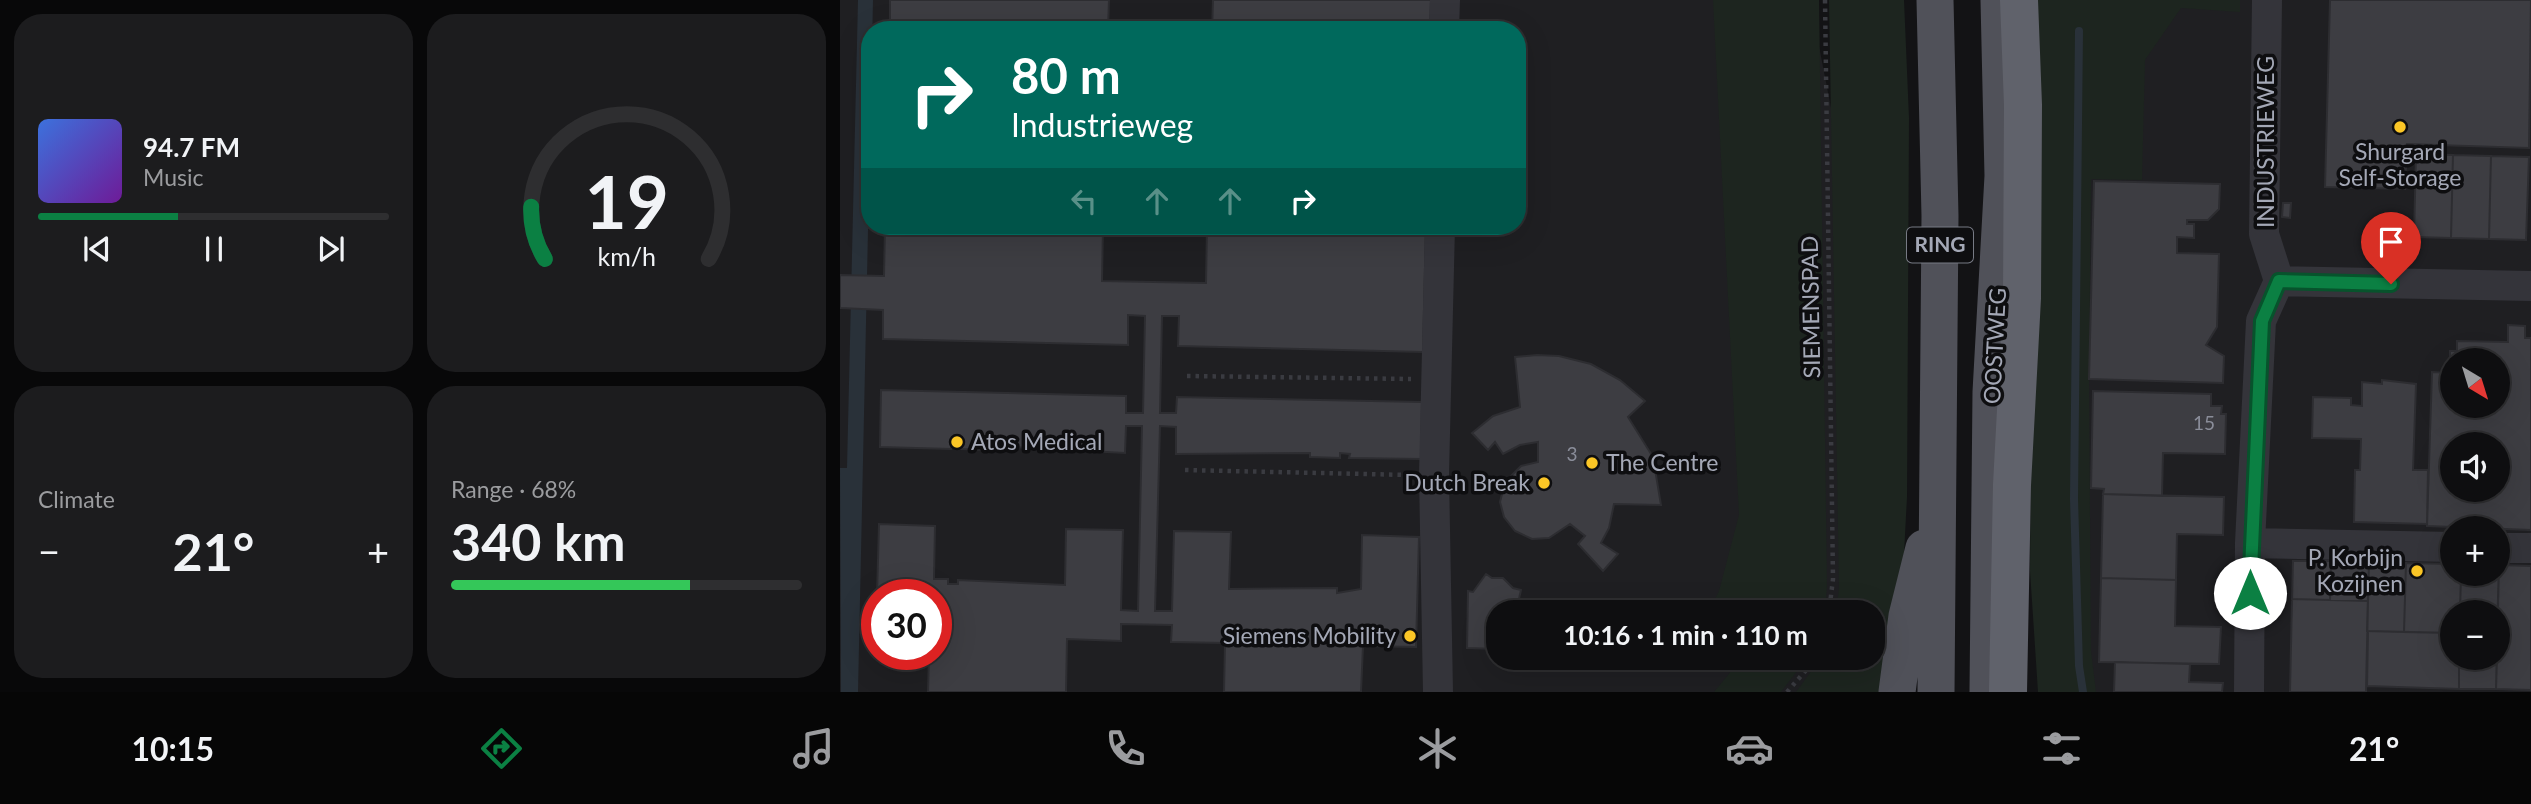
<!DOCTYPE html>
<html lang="en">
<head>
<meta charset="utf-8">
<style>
  body { margin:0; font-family:Lato,sans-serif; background:#1c1c1e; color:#f1f3f6; height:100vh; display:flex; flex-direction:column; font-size:26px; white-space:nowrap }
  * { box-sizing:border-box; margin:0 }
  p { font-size:23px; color:#9b9c9f }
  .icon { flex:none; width:38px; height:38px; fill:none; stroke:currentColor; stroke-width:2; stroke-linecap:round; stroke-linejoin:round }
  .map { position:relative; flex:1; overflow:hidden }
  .panel { display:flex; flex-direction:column; gap:14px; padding:14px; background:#080809; width:840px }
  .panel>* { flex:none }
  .top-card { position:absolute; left:21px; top:21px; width:665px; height:214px; border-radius:28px; box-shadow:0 7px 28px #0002,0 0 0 2px #2e2e30; background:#00695c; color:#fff; overflow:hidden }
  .needle { width:46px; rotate:142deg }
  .buttons { position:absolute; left:1600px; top:348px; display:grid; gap:14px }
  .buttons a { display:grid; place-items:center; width:70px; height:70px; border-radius:50%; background:#0e0e10; box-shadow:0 7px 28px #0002,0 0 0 2px #2e2e30; font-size:35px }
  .speed { position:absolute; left:21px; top:579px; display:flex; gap:14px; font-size:35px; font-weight:700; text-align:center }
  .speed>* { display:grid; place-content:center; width:91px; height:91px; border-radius:50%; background:#0e0e10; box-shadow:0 7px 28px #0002,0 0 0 2px #2e2e30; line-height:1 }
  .speed .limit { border:10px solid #d22; background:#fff; color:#111 }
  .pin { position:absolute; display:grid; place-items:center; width:60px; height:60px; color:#fff; margin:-72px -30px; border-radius:50% 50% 50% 0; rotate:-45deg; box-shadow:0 0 7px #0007 }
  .pin .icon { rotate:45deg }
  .me { position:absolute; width:77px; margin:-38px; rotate:0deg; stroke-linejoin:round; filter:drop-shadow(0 0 5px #0008) }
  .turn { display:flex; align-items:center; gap:24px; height:147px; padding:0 35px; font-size:32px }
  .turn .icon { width:91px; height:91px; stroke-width:2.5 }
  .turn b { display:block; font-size:49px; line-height:60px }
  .lanes { display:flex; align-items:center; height:66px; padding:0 35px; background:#0003; justify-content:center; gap:35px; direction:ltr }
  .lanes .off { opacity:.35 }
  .big { font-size:52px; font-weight:700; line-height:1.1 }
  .panel .card { flex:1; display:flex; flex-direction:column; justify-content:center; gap:10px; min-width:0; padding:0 24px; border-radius:28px; background:#1c1c1e }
  .panel .dial { align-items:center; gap:0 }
  .dial svg { height:182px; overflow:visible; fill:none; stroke:#2e2e30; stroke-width:7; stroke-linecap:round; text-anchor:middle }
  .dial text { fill:#f1f3f6; stroke:none }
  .song { display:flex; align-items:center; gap:21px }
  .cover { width:84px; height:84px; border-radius:10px; background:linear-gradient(135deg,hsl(220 70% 55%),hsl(280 70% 35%)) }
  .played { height:7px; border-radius:4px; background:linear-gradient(90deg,#0b8043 40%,#2e2e30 40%) }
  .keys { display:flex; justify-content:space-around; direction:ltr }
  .heat { display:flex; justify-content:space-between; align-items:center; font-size:38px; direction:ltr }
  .charge { height:10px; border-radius:5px; background:linear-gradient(90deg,#34c759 68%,#2e2e30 0) }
  .panel .tiles { flex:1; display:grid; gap:14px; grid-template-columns:repeat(2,1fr) }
  .trip { position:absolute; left:646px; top:600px; width:399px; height:70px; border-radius:28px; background:#0e0e10; box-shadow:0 7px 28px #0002,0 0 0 2px #2e2e30; font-weight:700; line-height:70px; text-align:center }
  .dock { display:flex; height:112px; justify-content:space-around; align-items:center; background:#060606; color:#9b9c9f }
  .dock .icon { width:49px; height:49px }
  .dock .on { color:#0b8043 }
  .dock b { font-size:32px; color:#f1f3f6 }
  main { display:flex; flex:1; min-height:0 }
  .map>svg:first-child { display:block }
  .built { fill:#1f1f22; fill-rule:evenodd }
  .green { fill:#1d251f }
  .water { fill:#293139 }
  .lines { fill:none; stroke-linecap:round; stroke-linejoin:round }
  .stream { stroke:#293139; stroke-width:8 }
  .building { fill:#3d3d42; stroke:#2d2d31; stroke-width:2; fill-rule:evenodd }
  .path { stroke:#3a3b41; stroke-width:4.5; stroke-dasharray:3.5 5; stroke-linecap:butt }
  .minor { stroke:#34343a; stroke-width:30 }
  .major { stroke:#505159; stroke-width:37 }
  .highway { stroke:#60626b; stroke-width:38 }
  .route-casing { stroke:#07532c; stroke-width:18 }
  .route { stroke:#0b8043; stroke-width:12 }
  .poi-dot { fill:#fbc626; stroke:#0e0e10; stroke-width:2.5 }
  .labels { text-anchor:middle; stroke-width:7; stroke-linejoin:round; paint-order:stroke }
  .number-label { font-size:19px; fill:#8a8d99 }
  .shield { fill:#0e0e10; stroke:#777a84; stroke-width:2 }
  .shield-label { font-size:21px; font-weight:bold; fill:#a4a8b6 }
  .street-label { font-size:23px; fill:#a4a8b6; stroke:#0e0e10 }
  .poi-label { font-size:23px; fill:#a4a8b6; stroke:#0e0e10; text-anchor:end }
</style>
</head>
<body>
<main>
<section class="panel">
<div class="tiles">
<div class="card">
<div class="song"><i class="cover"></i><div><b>94.7 FM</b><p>Music</p></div></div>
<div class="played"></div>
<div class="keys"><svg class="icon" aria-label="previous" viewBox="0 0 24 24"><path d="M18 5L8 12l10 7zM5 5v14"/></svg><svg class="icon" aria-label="pause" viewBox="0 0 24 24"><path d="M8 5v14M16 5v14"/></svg><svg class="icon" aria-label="next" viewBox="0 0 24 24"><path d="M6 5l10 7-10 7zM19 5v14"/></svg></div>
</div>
<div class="card dial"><svg viewBox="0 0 100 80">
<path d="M14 69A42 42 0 1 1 86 69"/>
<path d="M14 69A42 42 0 0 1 8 46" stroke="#0b8043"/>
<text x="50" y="56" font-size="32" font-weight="700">19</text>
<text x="50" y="72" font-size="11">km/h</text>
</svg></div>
<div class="card"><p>Climate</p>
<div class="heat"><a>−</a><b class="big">21°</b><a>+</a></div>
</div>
<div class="card"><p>Range · 68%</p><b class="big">340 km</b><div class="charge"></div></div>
</div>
</section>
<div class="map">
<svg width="1691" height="692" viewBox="0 0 1691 692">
  <rect width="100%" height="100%" fill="#131315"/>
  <path class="built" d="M0 0H970L1015 231V612H658V658H1008L1001 692H0ZM30 30H677V226H30ZM37 595H96V654H37Z
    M1271 0H1691V692H1233L1244 73ZM1612 360H1657V406H1612ZM1612 444H1657V490H1612ZM1612 528H1657V574H1612ZM1612 612H1657V658H1612Z"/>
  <path class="green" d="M873 0H979L987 585 985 612 869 611 879 591 899 515Z
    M989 0H1064L1069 118 1067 497 1064 554 1047 692H956L981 658H1032V612H996L999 588Z
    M1189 0H1400V12L1341 8 1305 60 1302 180 1251 179 1249 383 1251 651 1256 692H1198L1190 571 1192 270Z
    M902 658H967L941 692H874Z"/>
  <path class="water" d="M18 0H33L18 692H1L0 468H7Z"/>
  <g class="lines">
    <path class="stream" d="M1239 31 1234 499 1239 666 1243 692"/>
  </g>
  <path class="building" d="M50 0H269L268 30H50Z
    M373 0H591L590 30H372Z
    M1490 0H1691L1689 148 1567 144 1565 189 1485 187Z
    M1576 154 1613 155 1611 238 1574 237Z
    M1613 155 1651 156 1649 239 1611 238Z
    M1651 156 1689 157 1686 240 1649 239Z
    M1254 181 1380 184 1379 209 1368 220H1347V224H1354V238L1337 237V253L1379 254 1377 327 1366 345 1384 356 1383 383 1249 379Z
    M1443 203H1451L1450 218 1442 217Z
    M45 226H263L262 281 366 283 367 226H586L583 352 338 346 339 316H322L320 413H336L337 397 582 402 581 459 509 458 510 454 500 453V458L470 457V453L336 454V427L320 426 315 611H332L334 531 391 532 389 589 497 588V593L521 589 522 535 579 537 576 647 523 646 521 692H384L385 643 331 642 332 625 281 624V641L227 639 226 692H88L89 654H96V595H37L39 524 95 526 94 579H108V584H118V580L225 585 226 529 283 530 281 610 298 611 302 426H286L285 453 151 446V450L121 449V445L111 444V449L40 447 41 390 286 396V413H303L305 316 288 315V345L43 339V310L0 308V275L44 276Z
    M1668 325 1685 326V338H1691V530L1587 526 1592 372 1610 373V351H1617V341L1668 342ZM1612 360H1657V406H1612ZM1612 444H1657V490H1612Z
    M697 355 719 356 751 364 780 380 805 401 788 417 813 457 821 505 774 504 769 528 761 543 778 554 763 571 738 544 745 536 730 524 709 538 692 539 675 531 664 517 660 502 665 482 681 466 698 462V442L680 445 663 454 655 442 648 450 632 433 653 416 680 407 675 357Z
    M1542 380 1576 384 1573 470H1588L1587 524 1514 522 1515 470H1520L1521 439 1472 438 1473 397 1511 398V405L1522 406V382L1542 384Z
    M1253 391 1371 394V406H1382L1381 414H1386L1385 454 1323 453 1322 496 1263 494 1264 489 1251 488Z
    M1263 494 1384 497 1383 535 1337 534 1336 580 1261 578Z
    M1453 561H1491L1490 600 1452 599Z
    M1491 561 1529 562 1528 601 1490 600Z
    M1529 562 1566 563 1564 632 1527 631Z
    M1566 563 1612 564V574H1621L1620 612H1612V633L1564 632Z
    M1657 565H1659L1657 632V612H1620L1621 574H1657Z
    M1659 565 1691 566V690L1656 689Z
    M646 574 652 578H663L673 588 681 590 676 612H658V649L627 648 628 591 633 592Z
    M1261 578 1336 580 1335 626 1381 627 1379 664 1259 662Z
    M1452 599 1528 601 1526 692H1450Z
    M1528 631 1612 633V658H1619V689L1527 686Z
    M1619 658H1657L1656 689H1619Z
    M1275 662 1350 664 1349 682 1383 683 1382 692H1274Z"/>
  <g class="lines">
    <path class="path" d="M985 0 993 579 989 612
      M347 376 571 379
      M345 470 569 475
      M947 692 968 668 972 658"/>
    <path class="minor" d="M604 30 605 0
      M1439 281 1691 286
      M1410 543 1612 547
      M1657 548H1691
      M598 692 594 475 600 226
      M1409 692 1410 543 1421 321 1439 281 1424 234 1427 0"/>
    <path class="major" d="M1095 0 1100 216 1096 692
      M1057 692 1067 616 1084 548
      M1148 692 1151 392 1163 176 1159 0"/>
    <path class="highway" d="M1168 692 1172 485 1182 298 1183 105 1179 0"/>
  </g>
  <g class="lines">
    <defs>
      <path id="route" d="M1410 593 1422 321 1439 281 1551 284"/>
    </defs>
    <use href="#route" class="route-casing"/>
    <use href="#route" class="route"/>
  </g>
  <g class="poi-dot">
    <circle cx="1560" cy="127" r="7"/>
    <circle cx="117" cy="442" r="7"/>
    <circle cx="752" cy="463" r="7"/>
    <circle cx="704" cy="483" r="7"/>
    <circle cx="1577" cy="571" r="7"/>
    <circle cx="570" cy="636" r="7"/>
  </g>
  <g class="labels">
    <g class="number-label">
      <text x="1364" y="430">15</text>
      <text x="732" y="461">3</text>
    </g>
    <rect class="shield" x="1067" y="227.5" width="66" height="35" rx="5"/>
    <g class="shield-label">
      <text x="1100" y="252">RING</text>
    </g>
    <g class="street-label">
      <text transform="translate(1426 142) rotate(-90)" y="8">INDUSTRIEWEG</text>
      <text transform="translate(971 307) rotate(-91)" y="8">SIEMENSPAD</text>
      <text transform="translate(1155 346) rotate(-87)" y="8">OOSTWEG</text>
    </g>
    <g class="poi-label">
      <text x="1560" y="160" text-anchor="middle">Shurgard<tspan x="1560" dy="26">Self-Storage</tspan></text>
      <text x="131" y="450" text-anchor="start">Atos Medical</text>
      <text x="766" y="471" text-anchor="start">The Centre</text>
      <text x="690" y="491">Dutch Break</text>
      <text x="1563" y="566">P. Korbijn<tspan x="1563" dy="26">Kozijnen</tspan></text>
      <text x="556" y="644">Siemens Mobility</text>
    </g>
  </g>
</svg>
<div class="buttons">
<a><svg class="needle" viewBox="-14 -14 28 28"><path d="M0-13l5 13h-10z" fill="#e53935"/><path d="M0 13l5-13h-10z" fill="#9b9c9f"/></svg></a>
<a><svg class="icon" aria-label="sound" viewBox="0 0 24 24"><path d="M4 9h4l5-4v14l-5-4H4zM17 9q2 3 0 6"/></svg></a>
<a>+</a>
<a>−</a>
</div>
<div class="speed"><div class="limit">30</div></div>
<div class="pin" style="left:1551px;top:284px;background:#d93025"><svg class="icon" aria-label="arrive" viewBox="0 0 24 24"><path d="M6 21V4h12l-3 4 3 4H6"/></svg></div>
<svg class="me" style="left:1410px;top:593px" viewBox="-20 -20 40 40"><circle r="19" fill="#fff"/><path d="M0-13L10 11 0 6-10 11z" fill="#0b8043"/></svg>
<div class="trip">10:16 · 1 min · 110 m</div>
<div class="top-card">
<div class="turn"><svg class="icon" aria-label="right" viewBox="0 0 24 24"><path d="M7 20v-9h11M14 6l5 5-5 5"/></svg><div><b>80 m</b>Industrieweg</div></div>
<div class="lanes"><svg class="icon off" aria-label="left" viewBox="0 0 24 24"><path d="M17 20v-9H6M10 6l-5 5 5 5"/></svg><svg class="icon off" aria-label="ahead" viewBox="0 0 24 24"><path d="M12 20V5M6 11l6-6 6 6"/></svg><svg class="icon off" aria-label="ahead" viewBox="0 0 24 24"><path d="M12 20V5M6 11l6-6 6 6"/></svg><svg class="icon" aria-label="right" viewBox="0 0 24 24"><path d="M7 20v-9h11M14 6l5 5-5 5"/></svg></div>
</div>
</div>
</main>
<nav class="dock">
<b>10:15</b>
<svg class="icon on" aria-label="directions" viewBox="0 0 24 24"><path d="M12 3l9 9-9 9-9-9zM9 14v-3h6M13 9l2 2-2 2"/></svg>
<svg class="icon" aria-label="music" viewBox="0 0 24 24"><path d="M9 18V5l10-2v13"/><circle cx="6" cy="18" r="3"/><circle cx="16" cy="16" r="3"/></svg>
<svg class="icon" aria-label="phone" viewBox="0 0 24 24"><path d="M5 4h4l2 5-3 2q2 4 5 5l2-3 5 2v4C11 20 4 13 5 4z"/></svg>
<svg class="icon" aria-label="climate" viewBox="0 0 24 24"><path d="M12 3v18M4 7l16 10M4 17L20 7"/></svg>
<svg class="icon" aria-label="car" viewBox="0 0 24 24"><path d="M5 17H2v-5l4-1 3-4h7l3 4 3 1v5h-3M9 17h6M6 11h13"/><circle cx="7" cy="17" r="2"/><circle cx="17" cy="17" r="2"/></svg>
<svg class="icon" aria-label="filters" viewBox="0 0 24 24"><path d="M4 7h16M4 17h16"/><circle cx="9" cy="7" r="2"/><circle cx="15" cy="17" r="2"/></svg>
<b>21°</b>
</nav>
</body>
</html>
